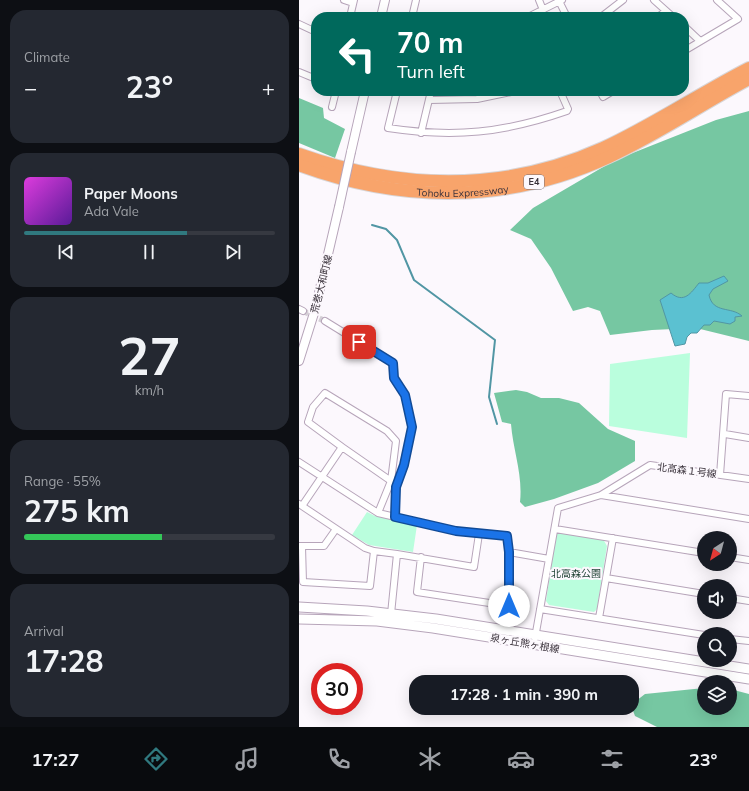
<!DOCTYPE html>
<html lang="en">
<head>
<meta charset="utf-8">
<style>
  body { margin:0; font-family:Mulish,"Noto Sans JP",sans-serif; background:#242831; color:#f1f3f6; height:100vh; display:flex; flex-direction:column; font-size:15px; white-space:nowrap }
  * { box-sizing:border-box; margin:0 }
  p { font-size:13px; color:#9ea1a6 }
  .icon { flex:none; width:22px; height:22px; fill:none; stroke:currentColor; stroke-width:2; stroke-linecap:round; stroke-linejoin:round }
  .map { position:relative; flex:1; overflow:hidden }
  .details { display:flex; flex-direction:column; gap:10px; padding:10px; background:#0d0f14; width:299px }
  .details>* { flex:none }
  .banner { position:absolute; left:12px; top:12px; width:378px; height:84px; border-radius:16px; box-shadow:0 4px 16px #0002; background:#00695c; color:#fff; overflow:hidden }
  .needle { width:26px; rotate:216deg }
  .controls { position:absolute; left:398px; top:531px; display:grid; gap:8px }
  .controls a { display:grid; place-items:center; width:40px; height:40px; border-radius:50%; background:#171b24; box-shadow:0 4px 16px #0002; font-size:20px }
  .speed { position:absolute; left:12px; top:663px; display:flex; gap:8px; font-size:20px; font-weight:700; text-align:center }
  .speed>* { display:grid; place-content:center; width:52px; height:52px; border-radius:50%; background:#171b24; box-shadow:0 4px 16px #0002; line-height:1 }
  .speed .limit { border:6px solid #d22; background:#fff; color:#111 }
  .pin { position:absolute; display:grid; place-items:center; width:34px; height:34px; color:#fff; margin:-17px; border-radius:8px; box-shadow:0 2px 6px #0006 }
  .me { position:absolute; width:44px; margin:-22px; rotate:0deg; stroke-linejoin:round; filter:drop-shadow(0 0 3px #0008) }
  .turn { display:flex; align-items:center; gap:14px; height:84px; padding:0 20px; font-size:18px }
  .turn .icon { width:52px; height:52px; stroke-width:2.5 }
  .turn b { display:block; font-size:28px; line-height:34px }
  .big { font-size:30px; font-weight:700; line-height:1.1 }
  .details .tile { flex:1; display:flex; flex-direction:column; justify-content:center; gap:6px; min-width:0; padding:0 14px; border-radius:16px; background:#242831 }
  .details .dial { align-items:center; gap:0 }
  .dial b { font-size:52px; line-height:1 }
  .song { display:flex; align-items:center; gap:12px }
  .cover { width:48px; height:48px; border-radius:6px; background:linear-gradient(135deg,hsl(300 70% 55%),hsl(270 70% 35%)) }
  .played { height:4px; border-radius:2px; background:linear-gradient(90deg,#30797f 65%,#363941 65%) }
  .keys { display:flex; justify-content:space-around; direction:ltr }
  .heat { display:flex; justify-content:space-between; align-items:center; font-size:22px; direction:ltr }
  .charge { height:6px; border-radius:3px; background:linear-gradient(90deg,#34c759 55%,#363941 0) }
  .trip { position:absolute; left:110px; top:675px; width:230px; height:40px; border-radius:16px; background:#171b24; box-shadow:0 4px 16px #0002; font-weight:700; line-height:40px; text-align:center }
  .menu { display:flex; height:64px; justify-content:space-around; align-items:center; background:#090b0e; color:#9ea1a6 }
  .menu .icon { width:28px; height:28px }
  .menu .selected { color:#30797f }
  .menu b { font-size:18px; color:#f1f3f6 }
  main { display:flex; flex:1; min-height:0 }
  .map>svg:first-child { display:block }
  .green { fill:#bafedd }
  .forest { fill:#76c7a2 }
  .water { fill:#5bc1d1; stroke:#5196a4 }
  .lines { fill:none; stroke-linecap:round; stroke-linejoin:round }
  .stream { stroke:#5196a4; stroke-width:2 }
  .minor-tunnel { stroke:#d5d0d6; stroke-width:6; stroke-dasharray:6 3; stroke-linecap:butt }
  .minor-casing { stroke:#b7a5ba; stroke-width:8 }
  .tertiary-casing { stroke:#b7a5ba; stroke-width:10 }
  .secondary-casing { stroke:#b7a5ba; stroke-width:11 }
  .motorway-casing { stroke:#d8d6d8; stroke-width:14 }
  .minor { stroke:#fff; stroke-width:6 }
  .tertiary { stroke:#fff; stroke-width:8 }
  .secondary { stroke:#fff; stroke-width:9 }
  .motorway { stroke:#f8a46b; stroke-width:12 }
  .tertiary-bridge-casing { stroke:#b7a5ba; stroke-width:10; stroke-linecap:butt }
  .tertiary-bridge { stroke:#fff; stroke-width:8 }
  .route-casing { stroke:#114b97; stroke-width:10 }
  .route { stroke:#1a73e8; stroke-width:7 }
  .labels { text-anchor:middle; stroke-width:4; stroke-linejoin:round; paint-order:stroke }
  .shield { fill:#fcf8fd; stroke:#746d75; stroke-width:1 }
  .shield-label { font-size:9px; font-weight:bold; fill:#3a323b }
  .street-label { font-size:10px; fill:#3a323b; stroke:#fcf8fd }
  .park-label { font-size:10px; fill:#1a3e2f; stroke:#fcf8fd }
</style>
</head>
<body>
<main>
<section class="details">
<div class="tile"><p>Climate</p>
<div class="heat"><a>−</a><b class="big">23°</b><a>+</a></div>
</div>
<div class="tile">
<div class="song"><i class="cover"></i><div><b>Paper Moons</b><p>Ada Vale</p></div></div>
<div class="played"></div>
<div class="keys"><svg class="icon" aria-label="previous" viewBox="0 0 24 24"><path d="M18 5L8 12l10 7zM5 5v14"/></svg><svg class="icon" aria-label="pause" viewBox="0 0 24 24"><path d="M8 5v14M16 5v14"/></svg><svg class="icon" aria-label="next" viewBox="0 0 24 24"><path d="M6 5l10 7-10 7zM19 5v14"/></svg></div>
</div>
<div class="tile dial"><b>27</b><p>km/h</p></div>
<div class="tile"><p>Range · 55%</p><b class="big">275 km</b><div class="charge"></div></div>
<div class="tile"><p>Arrival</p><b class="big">17:28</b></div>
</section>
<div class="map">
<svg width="450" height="727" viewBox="0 0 450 727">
  <rect width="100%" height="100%" fill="#fcf8fd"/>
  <path class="green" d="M391 353 388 438 310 426 311 364Z
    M68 512 76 516 118 525 114 552 70 545 53 535Z
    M261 532 304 539 308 546 298 609 295 612 250 605 247 601 257 535Z"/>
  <path class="forest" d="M0 98 24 108 25 118 46 129 36 158 0 143Z
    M450 111V341L397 328 353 330 311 335 301 311 289 307 274 311 252 268 232 239 211 230 234 208 316 160 417 120Z
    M217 390 228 392 242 398H260L280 403 309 429 336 441V461L299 483 255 499 226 507 221 502C224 475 214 450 212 424L203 422 195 393Z
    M405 688V708H431V689L450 694V727H358L336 716 333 708 337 701 346 694Z"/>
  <path class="water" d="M425 276 429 281 414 289 410 295C414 314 432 306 443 316L436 317V321L431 324 415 321 411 325H405L398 333H392L388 337 386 344 376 346 361 300 372 293C385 304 392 293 400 283H409Z"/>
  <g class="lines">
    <path class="stream" d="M73 225 87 229 98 240 115 280 196 340 190 397 198 424"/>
    <path class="minor-tunnel" d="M4 311 26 321"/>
    <defs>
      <path id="minor" d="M45 0 54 3
        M240 0 244 10
        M355 0 374 17
        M260 1 268 17
        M51 17 55 0
        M113 17 117 0
        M229 17 263 0
        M302 17 324 0
        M359 17 367 11
        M0 24 17 32
        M385 26 401 41
        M385 51 439 19 418 0
        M0 72 17 79
        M98 91 89 128C155 138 205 133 268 111L269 109 261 91
        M301 91 304 97 314 91
        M130 100 178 99 217 91
        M33 107 37 91
        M122 133 132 91
        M0 309 4 311
        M26 321 94 363 95 378 106 395 113 427 105 465 97 487 96 517
        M426 434 450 438
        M43 447 92 481
        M0 462 79 513
        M421 475 427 394 450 396
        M302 495 450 519
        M0 504 66 548 75 551 71 586 4 582 3 546
        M3 506 43 447 9 422 14 407 26 393 88 431 97 441 92 481 79 513 157 531 208 536 210 552 250 559
        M256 529 405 553
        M1 546H25L37 529
        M75 551 98 554
        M122 557 118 592 210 606V552
        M431 557 450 560
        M307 578 405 594
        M431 598 450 601
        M241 609 405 635
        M92 614 98 554 175 567 180 534
        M300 618 314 538
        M236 638 259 508 302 495 351 465 450 479
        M431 639 450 641"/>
      <path id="tertiary" d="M82 17 86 0
        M52 152 66 91
        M0 361 16 310 40 207"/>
      <path id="secondary" d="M0 607 68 611 137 619 450 669
        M0 619 78 621 134 628 450 679"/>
      <g id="motorway">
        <path d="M0 154C102 190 204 193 304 148 354 125 401 93 450 68"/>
        <path id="s1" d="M0 165C103 203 209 204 310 157 358 135 403 104 450 79"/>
      </g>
    </defs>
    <use href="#minor" class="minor-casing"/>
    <use href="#tertiary" class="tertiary-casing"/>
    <use href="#secondary" class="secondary-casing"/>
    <use href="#motorway" class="motorway-casing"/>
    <use href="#minor" class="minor"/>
    <use href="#tertiary" class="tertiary"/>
    <use href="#secondary" class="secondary"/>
    <use href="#motorway" class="motorway"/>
    <defs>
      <path id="tertiary-bridge" d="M40 207 52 152"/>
    </defs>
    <use href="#tertiary-bridge" class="tertiary-bridge-casing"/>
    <use href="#tertiary-bridge" class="tertiary-bridge"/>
  </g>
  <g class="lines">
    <defs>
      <path id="route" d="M60 342 94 363 95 378 106 395 113 427 105 465 97 487 96 517 157 531 208 536 210 552V606"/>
    </defs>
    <use href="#route" class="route-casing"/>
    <use href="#route" class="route"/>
  </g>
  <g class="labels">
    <rect class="shield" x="225" y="175" width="20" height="14" rx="3"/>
    <g class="shield-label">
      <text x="235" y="185">E4</text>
    </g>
    <g class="street-label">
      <text dy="4" stroke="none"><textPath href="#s1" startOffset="167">Tohoku Expressway</textPath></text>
      <text transform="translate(22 284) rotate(-76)" y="4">荒巻大和町線</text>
      <text transform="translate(388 470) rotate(7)" y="4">北高森１号線</text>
      <text transform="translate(226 643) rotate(10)" y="4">泉ヶ丘熊ヶ根線</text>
    </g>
    <g class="park-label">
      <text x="277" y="577">北高森公園</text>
    </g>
  </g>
</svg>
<div class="controls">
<a><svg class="needle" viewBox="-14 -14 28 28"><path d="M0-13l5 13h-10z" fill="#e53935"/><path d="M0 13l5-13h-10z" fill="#9ea1a6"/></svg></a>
<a><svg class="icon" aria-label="sound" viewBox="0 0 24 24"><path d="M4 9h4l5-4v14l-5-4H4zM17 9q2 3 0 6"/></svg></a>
<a><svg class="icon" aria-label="search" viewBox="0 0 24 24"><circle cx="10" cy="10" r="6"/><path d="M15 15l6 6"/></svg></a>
<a><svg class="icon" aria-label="layers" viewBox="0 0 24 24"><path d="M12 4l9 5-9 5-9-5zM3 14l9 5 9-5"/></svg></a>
</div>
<div class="speed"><div class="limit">30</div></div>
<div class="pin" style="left:60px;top:342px;background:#d93025"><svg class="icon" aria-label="arrive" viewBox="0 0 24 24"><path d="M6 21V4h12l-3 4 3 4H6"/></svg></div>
<svg class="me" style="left:210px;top:606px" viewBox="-20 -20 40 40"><circle r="19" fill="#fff"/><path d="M0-13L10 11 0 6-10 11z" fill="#1a73e8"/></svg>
<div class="trip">17:28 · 1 min · 390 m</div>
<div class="banner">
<div class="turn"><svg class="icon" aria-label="left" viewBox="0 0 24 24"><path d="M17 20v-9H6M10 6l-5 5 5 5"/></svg><div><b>70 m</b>Turn left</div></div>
</div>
</div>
</main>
<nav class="menu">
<b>17:27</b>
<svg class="icon selected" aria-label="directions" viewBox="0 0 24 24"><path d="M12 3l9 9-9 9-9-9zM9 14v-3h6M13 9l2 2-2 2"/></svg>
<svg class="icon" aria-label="music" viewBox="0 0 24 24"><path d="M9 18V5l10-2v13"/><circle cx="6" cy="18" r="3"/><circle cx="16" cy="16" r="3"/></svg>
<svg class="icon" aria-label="phone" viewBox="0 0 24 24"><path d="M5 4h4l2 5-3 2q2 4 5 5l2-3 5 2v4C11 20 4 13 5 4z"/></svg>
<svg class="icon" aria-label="climate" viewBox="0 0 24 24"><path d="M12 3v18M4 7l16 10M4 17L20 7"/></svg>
<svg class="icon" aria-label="car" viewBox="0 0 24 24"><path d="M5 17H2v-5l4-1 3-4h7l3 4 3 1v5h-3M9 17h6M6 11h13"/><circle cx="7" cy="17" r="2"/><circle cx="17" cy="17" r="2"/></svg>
<svg class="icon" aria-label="filters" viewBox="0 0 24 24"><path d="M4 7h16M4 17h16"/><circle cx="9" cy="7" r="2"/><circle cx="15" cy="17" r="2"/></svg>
<b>23°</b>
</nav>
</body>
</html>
